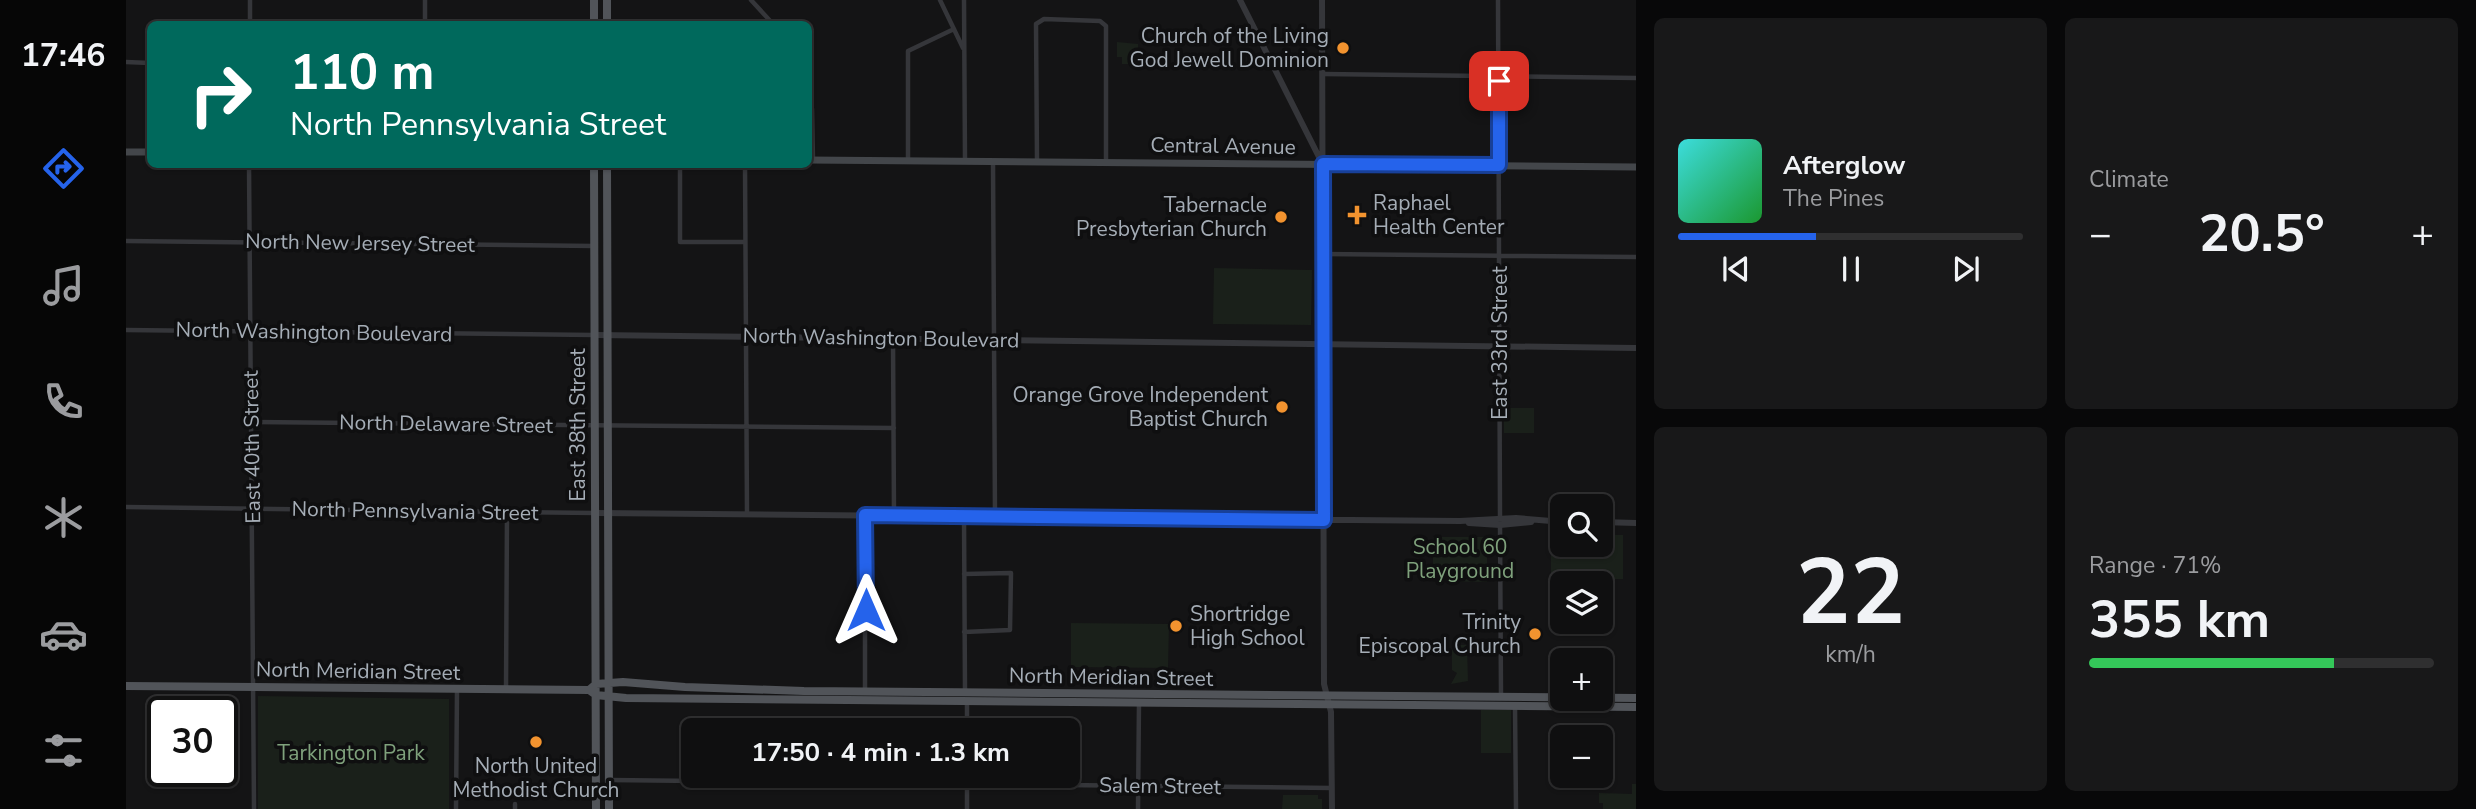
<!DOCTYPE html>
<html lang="en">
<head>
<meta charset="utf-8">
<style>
  body { margin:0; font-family:"Nunito Sans",sans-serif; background:#181819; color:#f1f3f6; height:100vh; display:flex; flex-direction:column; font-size:26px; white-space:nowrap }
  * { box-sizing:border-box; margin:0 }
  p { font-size:23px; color:#9b9c9f }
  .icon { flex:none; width:38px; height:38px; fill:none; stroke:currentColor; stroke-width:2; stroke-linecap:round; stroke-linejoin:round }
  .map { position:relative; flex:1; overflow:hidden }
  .details { display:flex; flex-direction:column; gap:18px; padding:18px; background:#080809; width:840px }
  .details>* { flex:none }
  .banner { position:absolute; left:21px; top:21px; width:665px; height:147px; border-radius:10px; box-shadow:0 2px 5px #0004,0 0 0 2px #2f2f30; background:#00695c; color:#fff; overflow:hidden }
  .controls { position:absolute; left:1424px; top:494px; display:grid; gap:14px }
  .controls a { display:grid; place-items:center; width:63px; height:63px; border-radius:10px; background:#0f0f10; box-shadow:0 2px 5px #0004,0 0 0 2px #2f2f30; font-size:35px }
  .speed { position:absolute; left:21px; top:696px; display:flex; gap:14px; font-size:35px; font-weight:700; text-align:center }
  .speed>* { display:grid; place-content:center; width:91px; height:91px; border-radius:50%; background:#0f0f10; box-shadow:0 2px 5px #0004,0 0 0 2px #2f2f30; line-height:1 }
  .speed .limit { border:4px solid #111; border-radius:10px; background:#fff; color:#111 }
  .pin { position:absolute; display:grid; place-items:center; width:60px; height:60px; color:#fff; margin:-30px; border-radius:14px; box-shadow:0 4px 10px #0006 }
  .me { position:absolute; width:77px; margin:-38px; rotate:0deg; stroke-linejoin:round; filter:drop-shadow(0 0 5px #0008) }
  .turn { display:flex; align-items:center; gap:24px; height:147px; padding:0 28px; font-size:32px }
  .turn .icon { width:91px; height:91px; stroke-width:2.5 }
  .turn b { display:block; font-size:49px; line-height:60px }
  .big { font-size:52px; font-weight:700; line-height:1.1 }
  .details .tile { flex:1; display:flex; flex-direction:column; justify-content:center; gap:10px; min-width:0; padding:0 24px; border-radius:10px; background:#181819 }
  .details .dial { align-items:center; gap:0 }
  .dial b { font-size:91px; line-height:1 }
  .song { display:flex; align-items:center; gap:21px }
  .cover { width:84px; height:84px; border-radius:10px; background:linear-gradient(135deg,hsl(180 70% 55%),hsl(130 70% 35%)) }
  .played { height:7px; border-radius:4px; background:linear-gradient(90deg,#2563eb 40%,#2f2f30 40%) }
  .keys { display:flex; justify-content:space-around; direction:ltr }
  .heat { display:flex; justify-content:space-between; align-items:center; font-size:38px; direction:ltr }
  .charge { height:10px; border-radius:5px; background:linear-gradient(90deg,#34c759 71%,#2f2f30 0) }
  .details .tiles { flex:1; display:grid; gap:18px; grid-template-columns:repeat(2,1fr) }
  .trip { position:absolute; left:555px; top:718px; width:399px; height:70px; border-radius:10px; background:#0f0f10; box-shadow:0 2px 5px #0004,0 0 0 2px #2f2f30; font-weight:700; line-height:70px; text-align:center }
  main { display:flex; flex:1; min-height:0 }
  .menu { display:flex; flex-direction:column; width:126px; justify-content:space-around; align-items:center; background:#060606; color:#9b9c9f }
  .menu .icon { width:49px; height:49px }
  .menu .active { color:#2563eb }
  .menu b { font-size:32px; color:#f1f3f6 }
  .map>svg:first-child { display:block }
  .green { fill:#1a201a }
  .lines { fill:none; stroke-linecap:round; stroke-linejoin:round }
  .minor { stroke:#35363a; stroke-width:4.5 }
  .tertiary { stroke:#35363a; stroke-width:6 }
  .secondary { stroke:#43464a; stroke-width:7 }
  .primary { stroke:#515459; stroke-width:8 }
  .route-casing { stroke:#184099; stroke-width:18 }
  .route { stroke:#2563eb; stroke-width:12 }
  .poi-dot { fill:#f2932f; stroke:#0f0f10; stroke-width:2.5 }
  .labels { text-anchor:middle; stroke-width:7; stroke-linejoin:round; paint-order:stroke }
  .poi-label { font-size:21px; fill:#a5adb6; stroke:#0f0f10; text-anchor:end }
  .street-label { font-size:21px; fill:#a5adb6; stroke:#0f0f10 }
  .park-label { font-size:21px; fill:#7fa17c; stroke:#0f0f10 }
</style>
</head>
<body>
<main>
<nav class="menu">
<b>17:46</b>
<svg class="icon active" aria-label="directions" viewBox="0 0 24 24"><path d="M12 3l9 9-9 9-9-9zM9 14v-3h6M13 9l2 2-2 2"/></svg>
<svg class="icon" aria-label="music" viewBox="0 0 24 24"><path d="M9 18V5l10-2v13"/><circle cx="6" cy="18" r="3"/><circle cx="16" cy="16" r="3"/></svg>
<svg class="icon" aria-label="phone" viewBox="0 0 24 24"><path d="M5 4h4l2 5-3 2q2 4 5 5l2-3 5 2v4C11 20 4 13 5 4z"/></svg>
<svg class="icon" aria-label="climate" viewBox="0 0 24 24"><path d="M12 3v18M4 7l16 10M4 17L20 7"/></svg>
<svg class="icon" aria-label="car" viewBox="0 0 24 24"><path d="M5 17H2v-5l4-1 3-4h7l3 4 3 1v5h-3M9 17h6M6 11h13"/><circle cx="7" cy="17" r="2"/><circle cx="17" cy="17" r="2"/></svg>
<svg class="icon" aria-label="filters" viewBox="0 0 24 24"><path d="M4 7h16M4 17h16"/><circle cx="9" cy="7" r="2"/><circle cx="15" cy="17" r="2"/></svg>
</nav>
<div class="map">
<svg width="1510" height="809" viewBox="0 0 1510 809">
  <rect width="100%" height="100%" fill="#141415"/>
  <path class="green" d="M991 42 1012 44V64H996V57H991Z
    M1088 268 1186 270 1185 325 1087 324Z
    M1378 408H1408V433H1378Z
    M1425 535H1437V544H1475V535H1497V579H1425Z
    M1307 537H1361V582L1307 581Z
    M945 623 1043 624 1042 668 945 667Z
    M1331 645H1341L1342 681 1325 684 1331 673 1326 670V650Z
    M132 696 323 699V809H132Z
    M1355 710H1385V753H1355Z
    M1506 784H1510V809H1477V803H1473V793L1506 794Z
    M1157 795H1192V799H1196V809H1156Z"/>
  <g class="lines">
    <path class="minor" d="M299 0V24
      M625 0 647 24
      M814 0 837 48
      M838 0 839 160
      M1372 0 1374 518
      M124 24V0
      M0 62 24 63
      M1197 74 1510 78
      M682 85 686 109 687 160
      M782 160V51L828 29
      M867 161 869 517
      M911 161 910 24 918 19 974 21 980 26V162
      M123 164 128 809
      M554 164V242H619
      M619 164 621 514
      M0 241 468 246
      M1197 254 1510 257
      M0 330 468 335
      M767 338 768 516
      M124 422 768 428
      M0 507 469 513
      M838 516 839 692
      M1374 525 1375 697
      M838 574 885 573 884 630 838 632
      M380 689 381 512
      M739 690V515
      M1389 706 1390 809
      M841 730V700
      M484 780 1206 788
      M389 804V809
      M330 809 331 690
      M841 809V775
      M1012 809 1013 702"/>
    <path class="tertiary" d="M1114 0 1196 163
      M1196 0 1198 684 1205 712 1206 809
      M469 335 1510 348
      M470 513 1334 521 1390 518 1437 522
      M1475 522 1510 523
      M1343 523 1374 525 1405 522"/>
    <path class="secondary" d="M0 152H24
      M682 160 1510 167"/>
    <path class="primary" d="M481 0V24
      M468 24V0
      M468 164 470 809
      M481 164 483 809
      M0 686 463 690 470 695 500 698 1510 707
      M463 690 470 684 497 682 559 687 678 691 1510 698"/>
  </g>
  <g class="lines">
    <defs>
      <path id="route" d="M740 610 739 515 1198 520 1197 164 1373 165V81"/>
    </defs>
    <use href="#route" class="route-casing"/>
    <use href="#route" class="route"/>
  </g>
  <g class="poi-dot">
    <circle cx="1217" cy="48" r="7"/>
    <path d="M1227.5 204.5h7v7h7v7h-7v7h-7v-7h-7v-7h7z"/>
    <circle cx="1155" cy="217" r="7"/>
    <circle cx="1156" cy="407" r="7"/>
    <circle cx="1050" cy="626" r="7"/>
    <circle cx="1409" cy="634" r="7"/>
    <circle cx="410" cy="742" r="7"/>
  </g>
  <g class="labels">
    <g class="poi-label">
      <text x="1203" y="43">Church of the Living<tspan x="1203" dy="24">God Jewell Dominion</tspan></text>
      <text x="1247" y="210" text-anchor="start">Raphael<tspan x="1247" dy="24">Health Center</tspan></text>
      <text x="1141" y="212">Tabernacle<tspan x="1141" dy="24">Presbyterian Church</tspan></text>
      <text x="1142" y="402">Orange Grove Independent<tspan x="1142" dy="24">Baptist Church</tspan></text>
      <text x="1064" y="621" text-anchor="start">Shortridge<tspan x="1064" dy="24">High School</tspan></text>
      <text x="1395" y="629">Trinity<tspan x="1395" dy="24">Episcopal Church</tspan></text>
      <text x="410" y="773" text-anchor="middle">North United<tspan x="410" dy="24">Methodist Church</tspan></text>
    </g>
    <g class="street-label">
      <text transform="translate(1097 146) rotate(1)" y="7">Central Avenue</text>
      <text transform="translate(234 243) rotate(1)" y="7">North New Jersey Street</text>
      <text transform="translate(188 332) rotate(1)" y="7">North Washington Boulevard</text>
      <text transform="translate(755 338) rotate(1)" y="7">North Washington Boulevard</text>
      <text transform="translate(1374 343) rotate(-90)" y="7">East 33rd Street</text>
      <text transform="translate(320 424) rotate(1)" y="7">North Delaware Street</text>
      <text transform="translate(452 425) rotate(-90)" y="7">East 38th Street</text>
      <text transform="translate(126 447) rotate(-91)" y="7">East 40th Street</text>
      <text transform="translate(289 511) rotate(1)" y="7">North Pennsylvania Street</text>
      <text transform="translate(232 671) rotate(1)" y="7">North Meridian Street</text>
      <text transform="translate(985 677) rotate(1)" y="7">North Meridian Street</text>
      <text transform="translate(1034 786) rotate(1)" y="7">Salem Street</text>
    </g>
    <g class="park-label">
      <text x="1334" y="554">School 60<tspan x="1334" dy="24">Playground</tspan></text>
      <text x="225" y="760">Tarkington Park</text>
    </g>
  </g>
</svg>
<div class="controls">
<a><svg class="icon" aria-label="search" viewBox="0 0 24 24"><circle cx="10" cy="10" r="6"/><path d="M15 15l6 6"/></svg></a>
<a><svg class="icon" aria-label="layers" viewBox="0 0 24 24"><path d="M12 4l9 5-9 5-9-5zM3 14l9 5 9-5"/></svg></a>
<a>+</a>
<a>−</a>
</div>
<div class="speed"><div class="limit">30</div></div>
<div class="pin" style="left:1373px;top:81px;background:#d93025"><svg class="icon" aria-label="arrive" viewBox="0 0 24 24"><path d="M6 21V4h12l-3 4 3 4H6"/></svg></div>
<svg class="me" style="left:740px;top:610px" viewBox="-20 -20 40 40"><path d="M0-17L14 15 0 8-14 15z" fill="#2563eb" stroke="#fff" stroke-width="4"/></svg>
<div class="trip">17:50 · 4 min · 1.3 km</div>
<div class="banner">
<div class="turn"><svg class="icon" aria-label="right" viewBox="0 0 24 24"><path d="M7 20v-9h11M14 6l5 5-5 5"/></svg><div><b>110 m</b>North Pennsylvania Street</div></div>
</div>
</div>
<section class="details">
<div class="tiles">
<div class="tile">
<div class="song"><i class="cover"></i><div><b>Afterglow</b><p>The Pines</p></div></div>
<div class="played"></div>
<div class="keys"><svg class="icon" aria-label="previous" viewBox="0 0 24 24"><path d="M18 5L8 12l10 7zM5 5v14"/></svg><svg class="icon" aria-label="pause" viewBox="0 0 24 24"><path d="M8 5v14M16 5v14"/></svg><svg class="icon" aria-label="next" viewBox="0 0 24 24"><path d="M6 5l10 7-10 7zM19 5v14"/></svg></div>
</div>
<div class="tile"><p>Climate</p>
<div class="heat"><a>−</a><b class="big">20.5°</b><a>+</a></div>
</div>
<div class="tile dial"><b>22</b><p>km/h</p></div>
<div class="tile"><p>Range · 71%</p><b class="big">355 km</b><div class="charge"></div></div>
</div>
</section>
</main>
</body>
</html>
